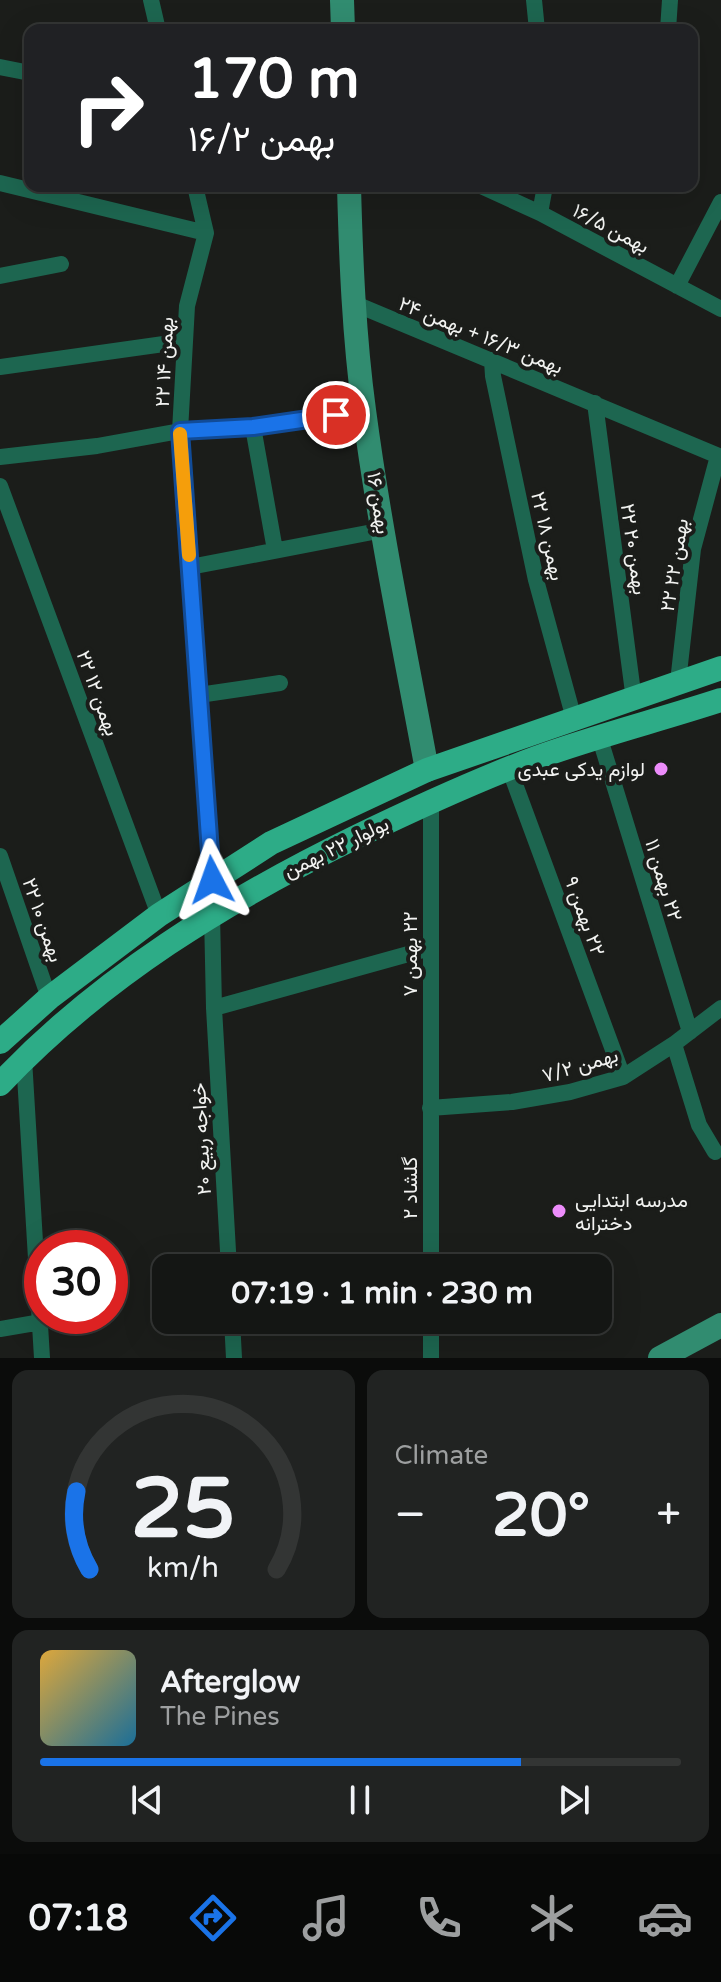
<!DOCTYPE html>
<html lang="en">
<head>
<meta charset="utf-8">
<style>
  body { margin:0; font-family:"Varela Round",Vazirmatn,sans-serif; background:#212322; color:#f1f3f6; height:100vh; display:flex; flex-direction:column; font-size:30px; white-space:nowrap }
  * { box-sizing:border-box; margin:0 }
  p { font-size:26px; color:#9d9fa0 }
  .icon { flex:none; width:44px; height:44px; fill:none; stroke:currentColor; stroke-width:2; stroke-linecap:round; stroke-linejoin:round }
  .map { position:relative; height:1358px; overflow:hidden }
  .drawer { display:flex; flex-direction:column; gap:12px; padding:12px; background:#0b0c0b; flex:1 }
  .drawer>* { flex:none }
  .hud { position:absolute; left:24px; top:24px; width:674px; height:168px; border-radius:16px; box-shadow:0 8px 32px #0002,0 0 0 2px #333534; background:#202124; color:#fff; overflow:hidden }
  .speed { position:absolute; left:24px; top:1230px; display:flex; gap:16px; font-size:40px; font-weight:700; text-align:center }
  .speed>* { display:grid; place-content:center; width:104px; height:104px; border-radius:50%; background:#141614; box-shadow:0 8px 32px #0002,0 0 0 2px #333534; line-height:1 }
  .speed .limit { border:12px solid #d22; background:#fff; color:#111 }
  .pin { position:absolute; display:grid; place-items:center; width:68px; height:68px; color:#fff; margin:-34px; border:4px solid #fff; border-radius:50%; box-shadow:0 2px 8px #0007 }
  .me { position:absolute; width:88px; margin:-44px; rotate:356deg; stroke-linejoin:round; filter:drop-shadow(0 0 6px #0008) }
  .turn { display:flex; align-items:center; gap:28px; height:168px; padding:0 32px; font-size:36px }
  .turn .icon { width:104px; height:104px; stroke-width:2.5 }
  .turn b { display:block; font-size:56px; line-height:68px }
  .big { font-size:60px; font-weight:700; line-height:1.1 }
  .drawer .tile { flex:1; display:flex; flex-direction:column; justify-content:center; gap:12px; min-width:0; padding:0 28px; border-radius:16px; background:#212322 }
  .drawer .dial { align-items:center; gap:0 }
  .dial svg { height:208px; overflow:visible; fill:none; stroke:#333534; stroke-width:7; stroke-linecap:round; text-anchor:middle }
  .dial text { fill:#f1f3f6; stroke:none }
  .song { display:flex; align-items:center; gap:24px }
  .cover { width:96px; height:96px; border-radius:12px; background:linear-gradient(135deg,hsl(40 70% 55%),hsl(200 70% 35%)) }
  .played { height:8px; border-radius:4px; background:linear-gradient(90deg,#1a73e8 75%,#333534 75%) }
  .keys { display:flex; justify-content:space-around; direction:ltr }
  .heat { display:flex; justify-content:space-between; align-items:center; font-size:44px; direction:ltr }
  .drawer .tiles { flex:1; display:grid; gap:12px; grid-template-columns:1fr 1fr }
  .tile:last-child { grid-column:span 2 }
  .trip { position:absolute; left:152px; top:1254px; width:460px; height:80px; border-radius:16px; background:#141614; box-shadow:0 8px 32px #0002,0 0 0 2px #333534; font-weight:700; line-height:80px; text-align:center }
  .tabs { display:flex; height:128px; justify-content:space-around; align-items:center; background:#080908; color:#9d9fa0 }
  .tabs .icon { width:56px; height:56px }
  .tabs .current { color:#1a73e8 }
  .tabs b { font-size:36px; color:#f1f3f6 }
  .map>svg:first-child { display:block }
  .lines { fill:none; stroke-linecap:round; stroke-linejoin:round }
  .street { stroke:#1d6650; stroke-width:16 }
  .secondary { stroke:#318c70; stroke-width:24 }
  .primary { stroke:#2dac87; stroke-width:24 }
  .route-casing { stroke:#114b97; stroke-width:20 }
  .route { stroke:#1a73e8; stroke-width:14 }
  .slow { stroke:#f59e0b; stroke-width:14 }
  .poi-dot { fill:#ec8cfa; stroke:#1b1d1a; stroke-width:3 }
  .labels { text-anchor:middle; stroke-width:8; stroke-linejoin:round; paint-order:stroke }
  .street-label { font-size:20px; fill:#f2f3f1; stroke:#1b1d1a }
  .poi-label { font-size:20px; fill:#f2f3f1; stroke:#1b1d1a; text-anchor:end }
</style>
</head>
<body>
<div class="map">
<svg width="721" height="1358" viewBox="0 0 721 1358">
  <rect width="100%" height="100%" fill="#1b1d1a"/>
  <g class="lines">
    <path class="street" d="M151 0 158 30
      M534 0 537 30
      M668 30 670 0
      M0 67 30 73
      M0 183 206 233
      M195 186 206 233 187 306 180 431 212 880
      M481 186 540 213 721 309
      M540 213 545 186
      M0 276 61 264
      M677 286 721 202
      M353 303 721 457
      M492 360 493 376 536 580 574 719
      M0 367 185 341
      M595 403 634 700
      M253 427 275 550
      M0 457 97 446 180 431 253 427 364 411
      M0 486 159 915
      M190 567 383 530
      M678 682 693 549 718 456
      M199 695 280 683
      M600 739 690 1032
      M509 768 623 1077
      M0 856 49 998
      M212 914 214 1008 229 1268
      M214 1008 430 948
      M674 1044 699 1125 715 1152
      M24 1059 42 1358
      M430 1108 512 1102 570 1092 623 1077 674 1044 721 1008
      M431 1268V801
      M232 1320 234 1358
      M431 1320V1358
      M0 1329 41 1322"/>
    <path class="secondary" d="M342 0 343 30
      M349 186C351 261 354 336 364 410 380 531 405 651 427 770
      M660 1358 721 1325"/>
    <path class="primary" d="M0 1042 49 998 159 915 271 843 427 770 721 668
      M0 1084C101 977 227 900 358 836 416 808 474 781 536 758 596 736 660 720 721 700"/>
  </g>
  <g class="lines">
    <defs>
      <path id="route" d="M212 880 180 431 253 427 336 415"/>
    </defs>
    <use href="#route" class="route-casing"/>
    <use href="#route" class="route"/>
    <path class="slow" d="M180 434 189 555"/>
  </g>
  <g class="poi-dot">
    <circle cx="661" cy="769" r="8"/>
    <circle cx="559" cy="1211" r="8"/>
  </g>
  <g class="labels">
    <g class="street-label">
      <text transform="translate(611 228) rotate(28)" y="7">بهمن ۱۶/۵</text>
      <text transform="translate(481 335) rotate(22)" y="7">بهمن ۱۶/۳ + بهمن ۲۴</text>
      <text transform="translate(164 362) rotate(-87)" y="7">۲۲ بهمن ۱۴</text>
      <text transform="translate(379 503) rotate(81)" y="7">بهمن ۱۶</text>
      <text transform="translate(548 536) rotate(77)" y="7">۲۲ بهمن ۱۸</text>
      <text transform="translate(634 549) rotate(82)" y="7">۲۲ بهمن ۲۰</text>
      <text transform="translate(674 565) rotate(-81)" y="7">۲۲ بهمن ۲۲</text>
      <text transform="translate(98 693) rotate(70)" y="7">۲۲ بهمن ۱۲</text>
      <text transform="translate(336 847) rotate(-26)" y="7">بولوار ۲۲ بهمن</text>
      <text transform="translate(664 880) rotate(73)" y="7">٢٢ بهمن ١١</text>
      <text transform="translate(585 916) rotate(70)" y="7">٢٢ بهمن ۹</text>
      <text transform="translate(43 920) rotate(71)" y="7">۲۲ بهمن ۱۰</text>
      <text transform="translate(410 954) rotate(-90)" y="7">٢٢ بهمن ٧</text>
      <text transform="translate(580 1065) rotate(-16)" y="7">بهمن ۷/۲</text>
      <text transform="translate(201 1139) rotate(-93)" y="7">خواجه ربیع ۲۰</text>
      <text transform="translate(410 1188) rotate(-90)" y="7">گلشاد ۲</text>
    </g>
    <g class="poi-label">
      <text x="645" y="776">لوازم یدکی عبدی</text>
      <text x="575" y="1207" text-anchor="start">مدرسه ابتدایی<tspan x="575" dy="23">دخترانه</tspan></text>
    </g>
  </g>
</svg>
<div class="speed"><div class="limit">30</div></div>
<div class="pin" style="left:336px;top:415px;background:#d93025"><svg class="icon" aria-label="arrive" viewBox="0 0 24 24"><path d="M6 21V4h12l-3 4 3 4H6"/></svg></div>
<svg class="me" style="left:212px;top:880px" viewBox="-20 -20 40 40"><path d="M0-17L14 15 0 8-14 15z" fill="#1a73e8" stroke="#fff" stroke-width="4"/></svg>
<div class="trip">07:19 · 1 min · 230 m</div>
<div class="hud">
<div class="turn"><svg class="icon" aria-label="right" viewBox="0 0 24 24"><path d="M7 20v-9h11M14 6l5 5-5 5"/></svg><div><b>170 m</b>بهمن ۱۶/۲</div></div>
</div>
</div>
<section class="drawer">
<div class="tiles">
<div class="tile dial"><svg viewBox="0 0 100 80">
<path d="M14 69A42 42 0 1 1 86 69"/>
<path d="M14 69A42 42 0 0 1 9 39" stroke="#1a73e8"/>
<text x="50" y="56" font-size="32" font-weight="700">25</text>
<text x="50" y="72" font-size="11">km/h</text>
</svg></div>
<div class="tile"><p>Climate</p>
<div class="heat"><a>−</a><b class="big">20°</b><a>+</a></div>
</div>
<div class="tile">
<div class="song"><i class="cover"></i><div><b>Afterglow</b><p>The Pines</p></div></div>
<div class="played"></div>
<div class="keys"><svg class="icon" aria-label="previous" viewBox="0 0 24 24"><path d="M18 5L8 12l10 7zM5 5v14"/></svg><svg class="icon" aria-label="pause" viewBox="0 0 24 24"><path d="M8 5v14M16 5v14"/></svg><svg class="icon" aria-label="next" viewBox="0 0 24 24"><path d="M6 5l10 7-10 7zM19 5v14"/></svg></div>
</div>
</div>
</section>
<nav class="tabs">
<b>07:18</b>
<svg class="icon current" aria-label="directions" viewBox="0 0 24 24"><path d="M12 3l9 9-9 9-9-9zM9 14v-3h6M13 9l2 2-2 2"/></svg>
<svg class="icon" aria-label="music" viewBox="0 0 24 24"><path d="M9 18V5l10-2v13"/><circle cx="6" cy="18" r="3"/><circle cx="16" cy="16" r="3"/></svg>
<svg class="icon" aria-label="phone" viewBox="0 0 24 24"><path d="M5 4h4l2 5-3 2q2 4 5 5l2-3 5 2v4C11 20 4 13 5 4z"/></svg>
<svg class="icon" aria-label="climate" viewBox="0 0 24 24"><path d="M12 3v18M4 7l16 10M4 17L20 7"/></svg>
<svg class="icon" aria-label="car" viewBox="0 0 24 24"><path d="M5 17H2v-5l4-1 3-4h7l3 4 3 1v5h-3M9 17h6M6 11h13"/><circle cx="7" cy="17" r="2"/><circle cx="17" cy="17" r="2"/></svg>
</nav>
</body>
</html>
